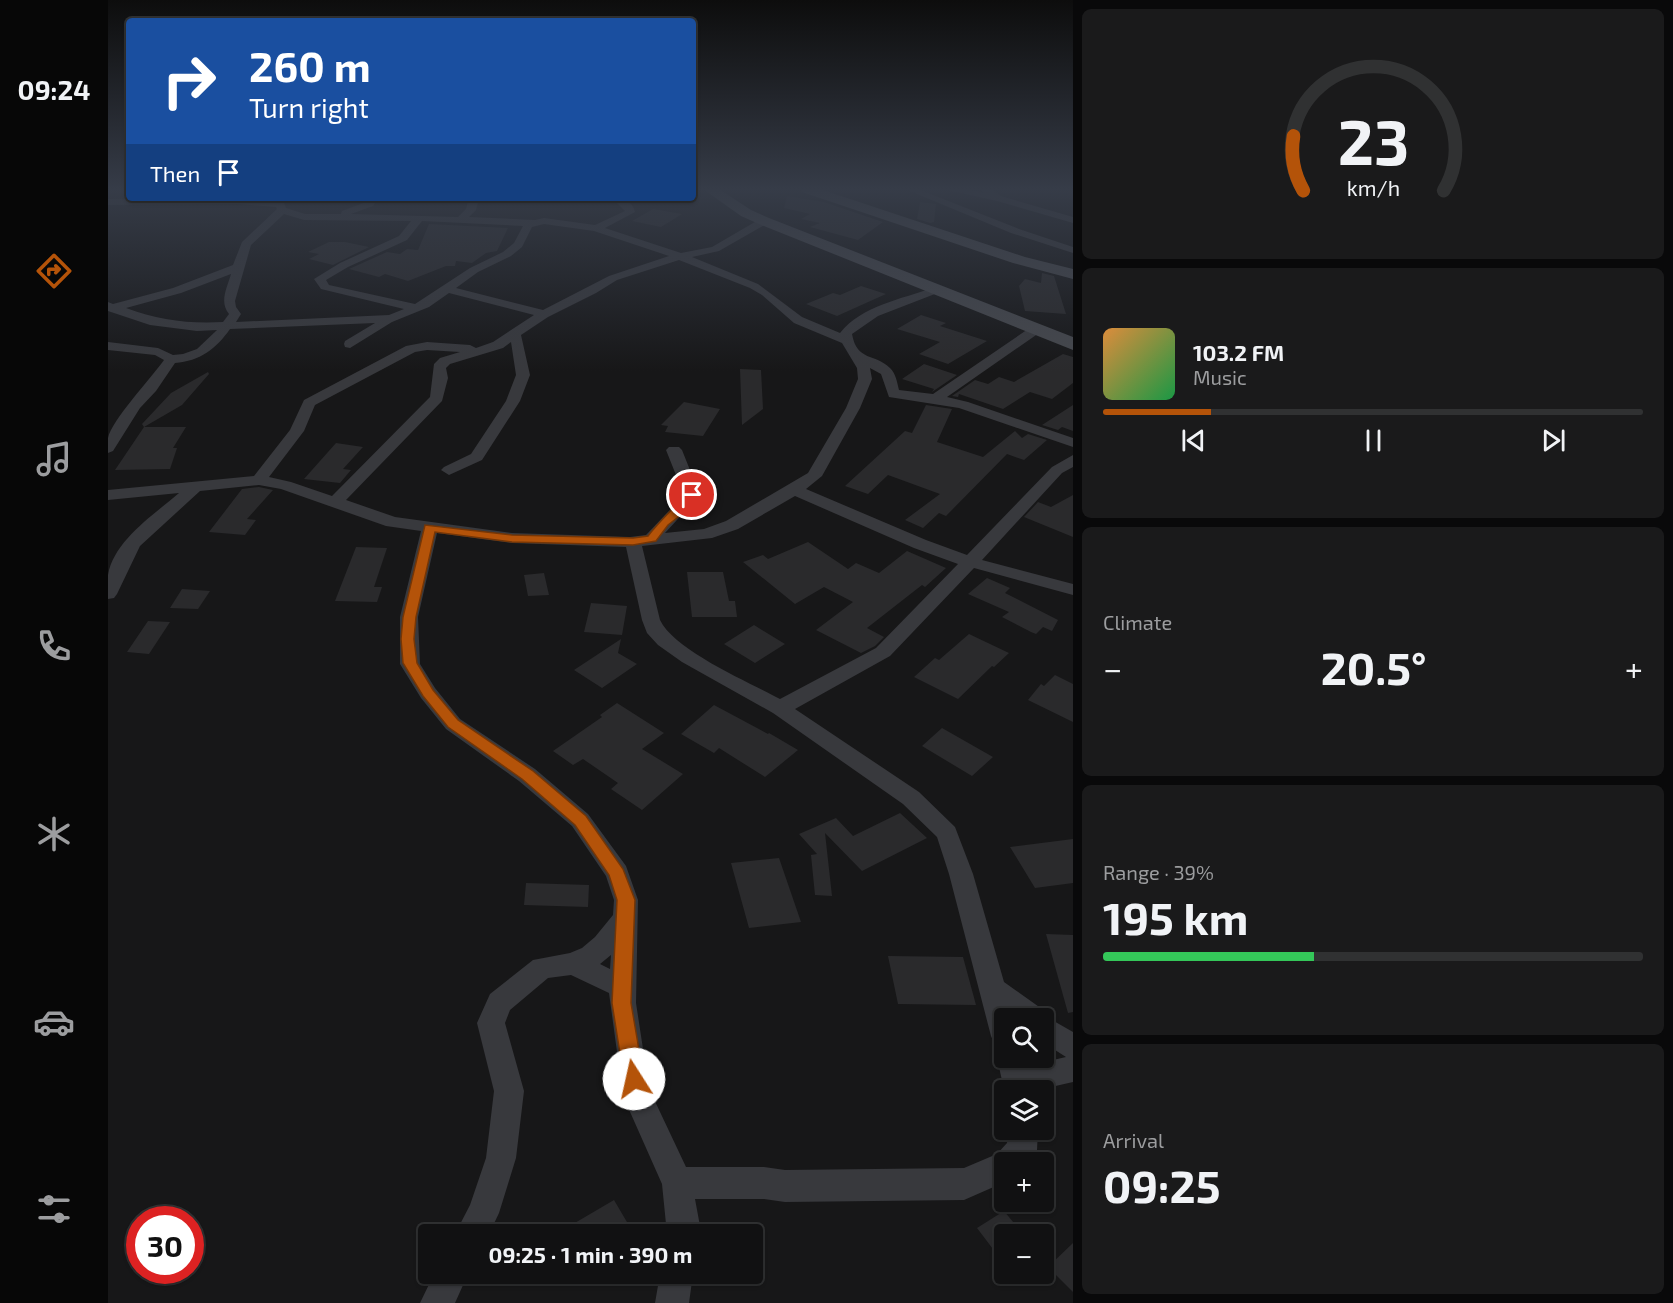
<!DOCTYPE html>
<html lang="en">
<head>
<meta charset="utf-8">
<style>
  body { margin:0; font-family:"Exo 2",sans-serif; background:#1a1a1b; color:#f1f3f6; height:100vh; display:flex; flex-direction:column; font-size:22px; white-space:nowrap }
  * { box-sizing:border-box; margin:0 }
  p { font-size:20px; color:#9c9d9f }
  .icon { flex:none; width:33px; height:33px; fill:none; stroke:currentColor; stroke-width:2; stroke-linecap:round; stroke-linejoin:round }
  .map { position:relative; flex:1; overflow:hidden }
  .drawer { display:flex; flex-direction:column; gap:9px; padding:9px; background:#09090a; width:600px }
  .drawer>* { flex:none }
  .guide { position:absolute; left:18px; top:18px; width:570px; height:183px; border-radius:6px; box-shadow:0 2px 4px #0004,0 0 0 2px #303132; background:#1a4fa0; color:#fff; overflow:hidden }
  .buttons { position:absolute; left:886px; top:1008px; display:grid; gap:12px }
  .buttons a { display:grid; place-items:center; width:60px; height:60px; border-radius:6px; background:#111112; box-shadow:0 2px 4px #0004,0 0 0 2px #303132; font-size:30px }
  .speed { position:absolute; left:18px; top:1206px; display:flex; gap:12px; font-size:30px; font-weight:700; text-align:center }
  .speed>* { display:grid; place-content:center; width:78px; height:78px; border-radius:50%; background:#111112; box-shadow:0 2px 4px #0004,0 0 0 2px #303132; line-height:1 }
  .speed .limit { border:9px solid #d22; background:#fff; color:#111 }
  .pin { position:absolute; display:grid; place-items:center; width:51px; height:51px; color:#fff; margin:-26px; border:3px solid #fff; border-radius:50%; box-shadow:0 2px 6px #0007 }
  .me { position:absolute; width:66px; margin:-33px; rotate:350deg; stroke-linejoin:round; filter:drop-shadow(0 0 4px #0008) }
  .turn { display:flex; align-items:center; gap:21px; height:126px; padding:0 24px; font-size:27px }
  .turn .icon { width:78px; height:78px; stroke-width:2.5 }
  .turn b { display:block; font-size:42px; line-height:51px }
  .then { display:flex; align-items:center; height:57px; padding:0 24px; background:#0003; gap:12px; font-size:22px }
  .big { font-size:45px; font-weight:700; line-height:1.1 }
  .drawer .card { flex:1; display:flex; flex-direction:column; justify-content:center; gap:9px; min-width:0; padding:0 21px; border-radius:9px; background:#1a1a1b }
  .drawer .dial { align-items:center; gap:0 }
  .dial svg { height:156px; overflow:visible; fill:none; stroke:#303132; stroke-width:7; stroke-linecap:round; text-anchor:middle }
  .dial text { fill:#f1f3f6; stroke:none }
  .song { display:flex; align-items:center; gap:18px }
  .cover { width:72px; height:72px; border-radius:9px; background:linear-gradient(135deg,hsl(30 70% 55%),hsl(140 70% 35%)) }
  .played { height:6px; border-radius:3px; background:linear-gradient(90deg,#b45309 20%,#303132 20%) }
  .keys { display:flex; justify-content:space-around; direction:ltr }
  .heat { display:flex; justify-content:space-between; align-items:center; font-size:33px; direction:ltr }
  .charge { height:9px; border-radius:4px; background:linear-gradient(90deg,#34c759 39%,#303132 0) }
  .trip { position:absolute; left:310px; top:1224px; width:345px; height:60px; border-radius:6px; background:#111112; box-shadow:0 2px 4px #0004,0 0 0 2px #303132; font-weight:700; line-height:60px; text-align:center }
  main { display:flex; flex:1; min-height:0 }
  .tab-bar { display:flex; flex-direction:column; width:108px; justify-content:space-around; align-items:center; background:#070707; color:#9c9d9f }
  .tab-bar .icon { width:42px; height:42px }
  .tab-bar .current { color:#b45309 }
  .tab-bar b { font-size:27px; color:#f1f3f6 }
  .map>svg:first-child { display:block }
  .building { fill:#2a2a2c }
  .lines { fill:none; stroke-linecap:round; stroke-linejoin:round }
  .street { fill:#38393d; fill-rule:evenodd }
  .secondary { fill:#46484d; fill-rule:evenodd }
  .route { fill:#b45309; stroke:#753606; stroke-width:1.5 }
</style>
</head>
<body>
<main>
<nav class="tab-bar">
<b>09:24</b>
<svg class="icon current" aria-label="directions" viewBox="0 0 24 24"><path d="M12 3l9 9-9 9-9-9zM9 14v-3h6M13 9l2 2-2 2"/></svg>
<svg class="icon" aria-label="music" viewBox="0 0 24 24"><path d="M9 18V5l10-2v13"/><circle cx="6" cy="18" r="3"/><circle cx="16" cy="16" r="3"/></svg>
<svg class="icon" aria-label="phone" viewBox="0 0 24 24"><path d="M5 4h4l2 5-3 2q2 4 5 5l2-3 5 2v4C11 20 4 13 5 4z"/></svg>
<svg class="icon" aria-label="climate" viewBox="0 0 24 24"><path d="M12 3v18M4 7l16 10M4 17L20 7"/></svg>
<svg class="icon" aria-label="car" viewBox="0 0 24 24"><path d="M5 17H2v-5l4-1 3-4h7l3 4 3 1v5h-3M9 17h6M6 11h13"/><circle cx="7" cy="17" r="2"/><circle cx="17" cy="17" r="2"/></svg>
<svg class="icon" aria-label="filters" viewBox="0 0 24 24"><path d="M4 7h16M4 17h16"/><circle cx="9" cy="7" r="2"/><circle cx="15" cy="17" r="2"/></svg>
</nav>
<div class="map">
<svg width="965" height="1303" viewBox="0 0 965 1303">
  <rect width="100%" height="100%" fill="#171718"/>
  <path class="building" d="M679 196 716 202 775 222 750 240 702 227 712 223 693 219 702 214 676 208Z
    M812 202 828 204 826 222 822 223 809 219Z
    M545 209 574 214 553 227 524 221Z
    M321 224 400 228 389 251 378 253 364 263 348 261 347 266H338L300 281 277 274 271 277 241 269 279 252 292 254 299 249 310 250Z
    M221 242H237L261 247 225 265 201 259 211 254 200 252Z
    M934 273 946 276 958 314 917 311 911 286 917 279 933 283Z
    M753 286 778 294 729 316 698 304 725 293 732 295Z
    M813 315 838 323 832 326 879 341 840 364 811 354 832 342 789 329Z
    M955 354 965 357V383L944 399 922 392 895 409 851 394 850 397 844 396 867 380 880 384 891 377 906 382Z
    M816 364 849 375 824 392 826 389 794 379Z
    M632 369 653 370 655 409 634 425Z
    M100 372 101 374 74 405 36 427 34 424 63 393Z
    M576 402 612 409 595 436 557 432 560 426 553 425Z
    M818 405 844 409 829 442 875 457 907 431 914 438 920 434 939 440 916 460 899 454 838 516 831 513 815 528 797 520 832 494 780 475 760 494 737 486 797 431 804 433Z
    M965 405V431L954 427 950 430 934 425Z
    M36 427H78L65 448H69L62 469 7 470Z
    M228 443 255 447 235 469 243 470 232 483 196 479Z
    M151 487 165 490 139 519 148 520 137 535 101 532 134 489Z
    M965 495V537L916 517 930 502 943 507Z
    M700 542 740 569 748 563 771 573 799 551 838 568 817 587 814 585 759 628 776 637 767 646 753 653 708 630 745 602 716 587 687 604 635 562 655 555 660 559Z
    M248 547 279 548 266 587H274L269 602 227 601Z
    M579 572H615L621 601H627L629 617H584Z
    M436 573 441 595 420 596 416 575Z
    M879 578 902 588 897 593 950 620 944 631 935 627 928 634 923 632 894 617 901 612 860 594Z
    M74 589 102 591 90 609 62 608Z
    M483 603 519 606 514 635 476 632Z
    M40 621 62 622 41 654 19 652Z
    M646 625 677 644 647 663 616 644Z
    M861 634 901 653 886 667 884 666 850 699 806 677 827 658 831 660Z
    M513 639 510 653 529 664 494 688 466 670Z
    M947 675 965 684V722L920 700 933 684 936 686Z
    M509 703 556 733 534 749 575 774 534 810 503 789 510 783 475 759 465 765 445 751 494 717 492 715Z
    M606 705 660 734 661 733 690 750 657 777 611 748 606 753 573 734Z
    M834 728 885 757 864 776 814 746Z
    M792 813 819 838 754 871 717 833 724 896 707 895 703 855 709 854 691 834 728 818 745 836Z
    M965 839V883L927 888 902 847Z
    M671 858 693 922 641 928 623 863Z
    M418 883 481 885 480 907 416 905Z
    M938 934 965 935V1012L960 1013Z
    M780 956 855 957 868 1005 790 1004Z
    M506 1200 526 1234H448Z
    M896 1211 915 1234H897V1265L869 1228Z
    M965 1243V1292L940 1267Z"/>
  <g class="lines">
    <path class="street" d="M797 189H810L911 229 965 247V253L903 233Z
      M835 189H855L877 193 871 189H884L893 196 965 217V223L889 201Z
      M131 198 165 201 164 198H174L178 208 197 214H233L234 211 258 202 260 198H270L265 206 243 214 350 217 358 209 361 198H371L368 210 361 217 427 220 436 218 487 225 517 211 504 198C514 198 525 201 527 212L497 228 573 253 604 247 652 219H660V223L611 251 584 257 650 284 694 317 732 333C753 306 794 299 824 288H832V292L770 316 744 334C749 362 767 353 782 368 788 374 789 382 791 390L825 394 923 327H931L933 330 931 333 839 397 860 402 965 438V447L851 408 781 397 773 374 762 368 764 379 752 408 714 476 698 489 818 540 859 555 944 467 965 455V467L954 473 874 560 965 584V595L866 568 782 656 687 709 811 792 847 827 865 874 896 982 934 1009 937 1016 965 1032V1082L930 1090H897V1094L889 1058 895 1048 887 1045 883 1036 841 874 829 837 795 804 665 713 574 662 550 645 539 633 534 620 518 547 404 543 329 533 310 617 312 664 327 688 352 719 427 769 480 814 518 866 530 900 528 1003 537 1062 544 1095 578 1167H656L677 1170 856 1168 889 1154 899 1143 900 1130H930L929 1150 923 1162H897V1182L856 1200 677 1202 656 1199H587L592 1226 591 1234H559L554 1184 515 1096 501 993 463 975 440 978 402 1010 397 1023 416 1091 408 1158 391 1213 381 1234H347L362 1205 378 1158 386 1091 369 1023 382 994 425 960 462 953 474 948 487 937 505 915 506 900 498 876 464 826 411 781 338 729 313 698 292 664V617L313 531 278 526 173 489 151 485 92 491 32 546 9 594 6 598 0 599C0 592 0 583 0 575 6 540 47 514 71 493L0 500V490L146 476 182 430 196 400 298 346 319 342 362 345 368 348 385 342 426 315 341 293 321 307 284 322 242 348 237 347 236 344 237 341 267 323 122 329C108 349 92 361 67 363L48 391 32 408 5 451 0 453C0 448 0 443 0 438 3 421 44 377 56 360L47 355 0 350V342L50 348 65 355 75 354 89 349 109 330 89 331 42 325 0 311V302L5 304 65 288 125 265 134 242 169 209 168 207 131 204 0 205V199ZM176 214 196 220 303 221 291 236 232 263 206 279 213 289 296 309 281 315 128 322 133 314 128 307 127 301 143 245ZM314 221 415 226 406 243 395 252 362 268 307 304 221 285 218 280 240 267 299 240ZM436 224 486 231 561 256 501 276 435 310 348 288 370 272 403 256 414 247 424 227ZM571 260 642 288 654 295 686 323 734 343 749 368 750 379 738 408 700 473 618 521 596 529 557 533 592 495 574 450 571 447H561L558 450 576 495 538 535 522 537 404 533 287 517 238 500 334 401 340 378 338 368 342 364 395 348 403 342 408 375 398 401 363 454 336 467 333 470 341 475 374 460 412 401 422 375 413 335 440 317 488 293 509 280ZM123 274C119 288 111 302 121 314L115 322C81 324 50 320 18 308L73 293ZM319 350 352 352 332 358 326 364 322 397 224 496 183 482 161 477 196 431 207 405 307 352ZM687 496 806 548 850 564 768 648 672 699C641 682 567 651 552 620L534 546 604 538 630 529ZM503 955 502 969 492 964ZM897 1018H936V1043L958 1057 919 1066 917 1058H897Z
      M326 1274H360L347 1303H312Z
      M552 1274H585L581 1303H547Z"/>
    <path class="secondary" d="M595 189H611L643 210 661 218 965 337V350L651 224 633 216Z
      M692 189H712L917 257 965 269V279L905 263 694 192Z"/>
  </g>
  <linearGradient id="sky" x2="0" y2="1"><stop stop-color="#0d0d0d"/><stop offset="0.51" stop-color="#363c48"/><stop offset="1" stop-color="#363c48" stop-opacity="0"/></linearGradient>
  <rect width="965" height="371" fill="url(#sky)"/>
  <path class="route" d="M584 492 590 495 578 511 560 525 548 541 525 545 404 542 327 532 308 617 306 639 309 663 325 690 350 720 425 771 478 816 515 869 527 900 523 1003 536 1079 534 1086 526 1089 519 1086 516 1079 504 1003 509 900 501 875 467 825 414 779 340 727 315 696 295 663 293 639 295 617 317 525 404 535 525 538 540 536C546 528 577 494 584 492Z"/>
</svg>
<div class="buttons">
<a><svg class="icon" aria-label="search" viewBox="0 0 24 24"><circle cx="10" cy="10" r="6"/><path d="M15 15l6 6"/></svg></a>
<a><svg class="icon" aria-label="layers" viewBox="0 0 24 24"><path d="M12 4l9 5-9 5-9-5zM3 14l9 5 9-5"/></svg></a>
<a>+</a>
<a>−</a>
</div>
<div class="speed"><div class="limit">30</div></div>
<div class="pin" style="left:584px;top:495px;background:#d93025"><svg class="icon" aria-label="arrive" viewBox="0 0 24 24"><path d="M6 21V4h12l-3 4 3 4H6"/></svg></div>
<svg class="me" style="left:526px;top:1079px" viewBox="-20 -20 40 40"><circle r="19" fill="#fff"/><path d="M0-13L10 11 0 6-10 11z" fill="#b45309"/></svg>
<div class="trip">09:25 · 1 min · 390 m</div>
<div class="guide">
<div class="turn"><svg class="icon" aria-label="right" viewBox="0 0 24 24"><path d="M7 20v-9h11M14 6l5 5-5 5"/></svg><div><b>260 m</b>Turn right</div></div>
<div class="then">Then<svg class="icon" aria-label="arrive" viewBox="0 0 24 24"><path d="M6 21V4h12l-3 4 3 4H6"/></svg></div>
</div>
</div>
<section class="drawer">
<div class="card dial"><svg viewBox="0 0 100 80">
<path d="M14 69A42 42 0 1 1 86 69"/>
<path d="M14 69A42 42 0 0 1 9 41" stroke="#b45309"/>
<text x="50" y="56" font-size="32" font-weight="700">23</text>
<text x="50" y="72" font-size="11">km/h</text>
</svg></div>
<div class="card">
<div class="song"><i class="cover"></i><div><b>103.2 FM</b><p>Music</p></div></div>
<div class="played"></div>
<div class="keys"><svg class="icon" aria-label="previous" viewBox="0 0 24 24"><path d="M18 5L8 12l10 7zM5 5v14"/></svg><svg class="icon" aria-label="pause" viewBox="0 0 24 24"><path d="M8 5v14M16 5v14"/></svg><svg class="icon" aria-label="next" viewBox="0 0 24 24"><path d="M6 5l10 7-10 7zM19 5v14"/></svg></div>
</div>
<div class="card"><p>Climate</p>
<div class="heat"><a>−</a><b class="big">20.5°</b><a>+</a></div>
</div>
<div class="card"><p>Range · 39%</p><b class="big">195 km</b><div class="charge"></div></div>
<div class="card"><p>Arrival</p><b class="big">09:25</b></div>
</section>
</main>
</body>
</html>
